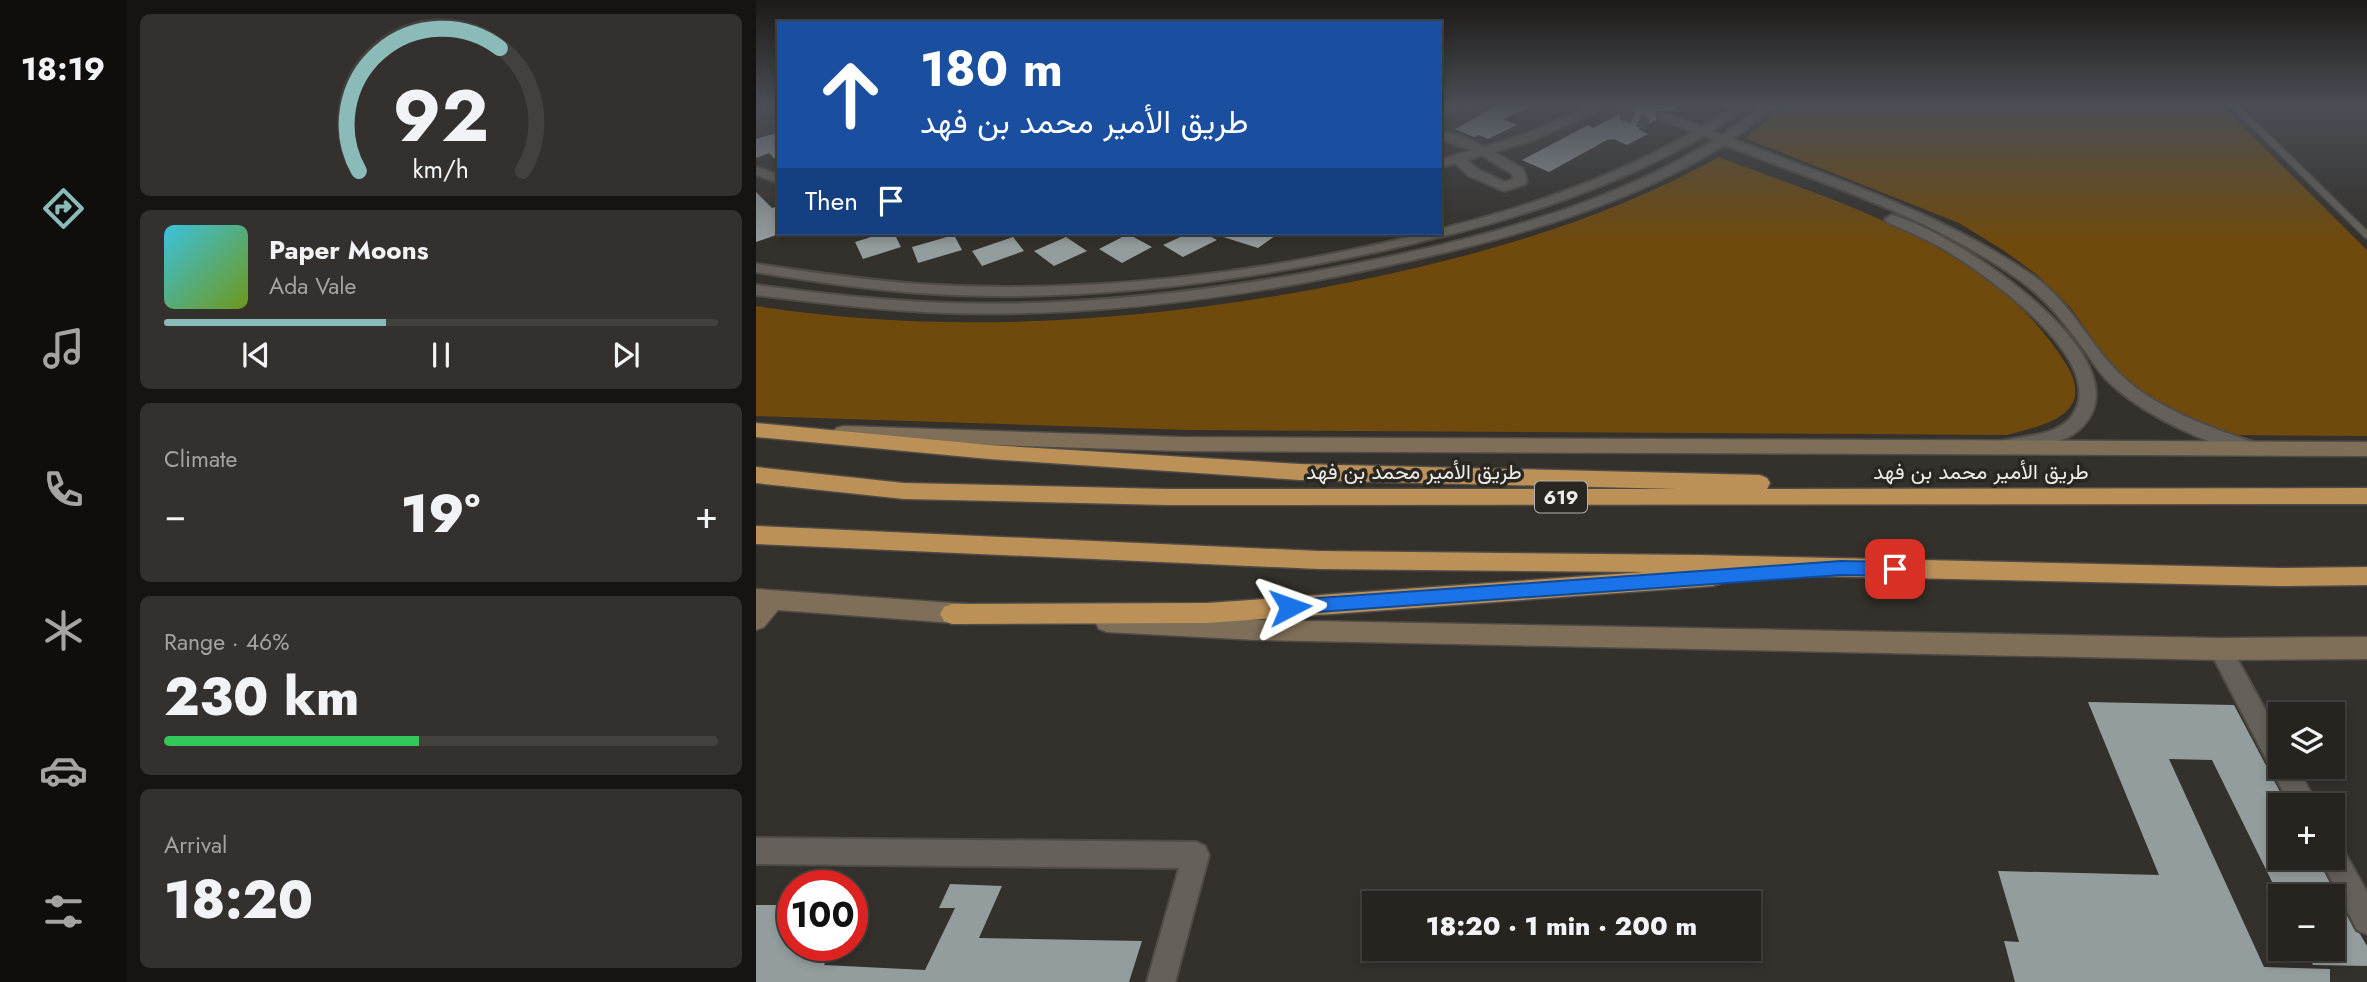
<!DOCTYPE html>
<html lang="en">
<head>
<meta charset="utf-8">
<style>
  body { margin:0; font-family:Jost,Vazirmatn,sans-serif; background:#33302d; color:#f1f3f6; height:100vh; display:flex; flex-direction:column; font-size:26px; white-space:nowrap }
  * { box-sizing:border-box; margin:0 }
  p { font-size:23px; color:#a4a4a5 }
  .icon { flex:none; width:38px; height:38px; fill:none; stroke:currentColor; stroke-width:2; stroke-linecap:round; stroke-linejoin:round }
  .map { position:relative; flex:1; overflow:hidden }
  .details { display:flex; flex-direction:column; gap:14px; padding:14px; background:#151412; width:630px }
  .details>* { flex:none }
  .top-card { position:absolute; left:21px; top:21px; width:665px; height:214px; border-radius:0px; box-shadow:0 4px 10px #0003,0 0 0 2px #43413e; background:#1a4fa0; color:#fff; overflow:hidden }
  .controls { position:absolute; left:1512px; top:702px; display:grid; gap:14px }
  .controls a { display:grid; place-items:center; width:77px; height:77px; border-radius:0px; background:#272420; box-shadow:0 4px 10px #0003,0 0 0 2px #43413e; font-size:35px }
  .speed { position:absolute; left:21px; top:870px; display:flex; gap:14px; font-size:35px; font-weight:700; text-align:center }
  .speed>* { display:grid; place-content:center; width:91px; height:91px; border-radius:50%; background:#272420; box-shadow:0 4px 10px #0003,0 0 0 2px #43413e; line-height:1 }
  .speed .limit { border:10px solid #d22; background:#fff; color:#111 }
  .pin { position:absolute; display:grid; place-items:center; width:60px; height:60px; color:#fff; margin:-30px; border-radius:14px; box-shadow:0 4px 10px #0006 }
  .me { position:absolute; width:77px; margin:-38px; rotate:86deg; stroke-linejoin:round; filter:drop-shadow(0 0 5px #0008) }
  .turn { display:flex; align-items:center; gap:24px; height:147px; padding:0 28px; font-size:32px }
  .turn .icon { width:91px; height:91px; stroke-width:2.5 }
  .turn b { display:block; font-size:49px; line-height:60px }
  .then { display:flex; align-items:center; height:66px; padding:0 28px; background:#0003; gap:14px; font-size:26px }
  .big { font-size:52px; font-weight:800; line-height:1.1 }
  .details .card { flex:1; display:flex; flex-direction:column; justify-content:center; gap:10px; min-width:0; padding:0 24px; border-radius:10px; background:#33302d }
  .details .dial { align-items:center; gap:0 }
  .dial svg { height:182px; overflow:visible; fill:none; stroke:#43413e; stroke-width:7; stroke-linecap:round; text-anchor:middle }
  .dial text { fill:#f1f3f6; stroke:none }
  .song { display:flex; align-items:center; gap:21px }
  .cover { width:84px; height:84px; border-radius:10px; background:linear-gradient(135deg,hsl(190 70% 55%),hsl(80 70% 35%)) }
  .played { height:7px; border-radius:4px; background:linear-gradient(90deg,#8bbbb9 40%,#43413e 40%) }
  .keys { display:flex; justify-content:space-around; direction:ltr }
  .heat { display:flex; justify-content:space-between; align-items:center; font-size:38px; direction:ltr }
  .charge { height:10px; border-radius:5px; background:linear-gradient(90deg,#34c759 46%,#43413e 0) }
  .trip { position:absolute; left:606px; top:891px; width:399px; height:70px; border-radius:0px; background:#272420; box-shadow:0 4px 10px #0003,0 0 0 2px #43413e; font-weight:800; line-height:70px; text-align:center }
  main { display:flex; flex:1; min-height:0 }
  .dock { display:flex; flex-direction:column; width:126px; justify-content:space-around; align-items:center; background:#100e0d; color:#a4a4a5 }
  .dock .icon { width:49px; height:49px }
  .dock .current { color:#8bbbb9 }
  .dock b { font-size:32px; color:#f1f3f6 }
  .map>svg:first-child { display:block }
  .green { fill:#704a0c }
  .building { fill:#949d9e }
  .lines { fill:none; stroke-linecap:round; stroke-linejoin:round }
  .minor-tunnel { stroke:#504c47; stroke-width:13; stroke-dasharray:13 6; stroke-linecap:butt }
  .service-casing { stroke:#4f4b46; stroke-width:9 }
  .minor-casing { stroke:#4f4b46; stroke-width:4 }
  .secondary-casing { stroke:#4f4b46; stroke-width:3 }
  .motorway-casing { stroke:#4f4b46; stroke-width:3 }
  .service { stroke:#65605a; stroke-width:6 }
  .minor { fill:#65605a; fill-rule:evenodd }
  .secondary { fill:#7f6f59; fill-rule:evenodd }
  .motorway { fill:#bc9158; fill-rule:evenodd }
  .route { fill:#1a73e8; stroke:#114b97; stroke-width:2 }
  .labels { text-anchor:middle; stroke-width:7; stroke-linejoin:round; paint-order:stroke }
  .shield { fill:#2a2621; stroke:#b4b1ac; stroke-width:2 }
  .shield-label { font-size:19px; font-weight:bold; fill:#efece8 }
  .street-label { font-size:21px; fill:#efece8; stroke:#2a2621 }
</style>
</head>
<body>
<main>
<nav class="dock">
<b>18:19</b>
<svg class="icon current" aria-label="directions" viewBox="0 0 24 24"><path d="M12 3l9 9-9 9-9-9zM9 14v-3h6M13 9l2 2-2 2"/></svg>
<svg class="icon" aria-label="music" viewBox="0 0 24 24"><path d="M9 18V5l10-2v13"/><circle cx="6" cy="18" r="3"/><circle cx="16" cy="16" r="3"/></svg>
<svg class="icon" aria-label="phone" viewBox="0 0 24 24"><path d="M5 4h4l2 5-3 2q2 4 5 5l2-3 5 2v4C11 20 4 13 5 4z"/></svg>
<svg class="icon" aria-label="climate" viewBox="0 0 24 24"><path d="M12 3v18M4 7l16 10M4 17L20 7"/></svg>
<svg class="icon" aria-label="car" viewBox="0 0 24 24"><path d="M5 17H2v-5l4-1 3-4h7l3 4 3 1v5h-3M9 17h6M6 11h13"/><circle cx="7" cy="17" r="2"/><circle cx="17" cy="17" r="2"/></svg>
<svg class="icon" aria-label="filters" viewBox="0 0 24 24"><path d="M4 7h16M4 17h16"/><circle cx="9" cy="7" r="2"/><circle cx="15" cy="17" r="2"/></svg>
</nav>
<section class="details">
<div class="card dial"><svg viewBox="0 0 100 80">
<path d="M14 69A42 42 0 1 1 86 69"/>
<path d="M14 69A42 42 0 0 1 76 15" stroke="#8bbbb9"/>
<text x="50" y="56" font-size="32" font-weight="700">92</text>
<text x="50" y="72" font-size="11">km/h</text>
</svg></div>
<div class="card">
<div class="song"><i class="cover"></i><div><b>Paper Moons</b><p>Ada Vale</p></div></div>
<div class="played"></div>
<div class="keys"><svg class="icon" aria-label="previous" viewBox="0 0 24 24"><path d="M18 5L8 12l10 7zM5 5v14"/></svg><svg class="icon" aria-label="pause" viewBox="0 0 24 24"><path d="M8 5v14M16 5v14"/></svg><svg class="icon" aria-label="next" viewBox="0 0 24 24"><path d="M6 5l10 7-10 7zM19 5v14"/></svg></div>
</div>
<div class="card"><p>Climate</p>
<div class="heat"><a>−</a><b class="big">19°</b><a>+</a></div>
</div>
<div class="card"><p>Range · 46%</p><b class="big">230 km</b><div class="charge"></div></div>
<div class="card"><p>Arrival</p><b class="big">18:20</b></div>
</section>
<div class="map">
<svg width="1611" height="982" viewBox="0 0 1611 982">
  <rect width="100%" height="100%" fill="#34302b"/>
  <path class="green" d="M1028 106H1466L1611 250V436L1474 435 1430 421 1367 382 1314 307 1280 274 1247 250 1203 223 989 138Z
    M963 157C1085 204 1238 246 1310 364 1341 415 1288 425 1251 435L431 430 0 416V306C200 337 407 321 605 280 730 254 851 219 963 157Z"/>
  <path class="building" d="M740 106H775L747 119 761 125 732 139 723 135 718 137 699 129Z
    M879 106H925L914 112 900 111V120L882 129 892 134 871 145 858 139 851 140 793 172 766 160 832 125 837 128Z
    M23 132V163L13 153 0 158V139Z
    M0 192 16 208 23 206V234L0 242Z
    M128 233H138L145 247 107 259 99 242Z
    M433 233H448L461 240 427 257 407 245Z
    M464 233H523L502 248 464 236Z
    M372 234 396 247 366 263 343 249Z
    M198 235 206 250 162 263 156 247Z
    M257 237 268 251 226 266 216 251Z
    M310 237 331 251 298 266 278 251Z
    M1332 702 1478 705 1531 805H1524V858H1561L1599 931 1604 934 1611 946V966L1557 965 1549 948H1577V896H1523L1456 760 1413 759 1508 967 1574 969V982H1259L1248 941 1263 942 1242 871 1403 875Z
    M194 884 246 886 223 938 386 941 373 982H0V905H37V945H78L68 965 169 970 199 908H183Z"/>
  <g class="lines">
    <path class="minor-tunnel" d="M865 113 892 124"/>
    <defs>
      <path id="service" d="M1479 106 1611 235"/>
      <path id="minor" d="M695 106H713L684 116V109Z
        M836 106H852L778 140 738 152 767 169 771 181 769 184 748 191 713 176 699 163 684 168V160L716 150 684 139V131L708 137 728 147 770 134ZM726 155 756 174 757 179 749 182 723 170 711 160Z
        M978 106H992L956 131 966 135 1007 106H1021L977 139C1079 179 1185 213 1276 275 1316 303 1331 342 1364 374 1398 408 1455 428 1500 443L1502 448 1500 453 1493 455C1446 441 1388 416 1353 382 1343 373 1335 359 1327 348 1309 324 1291 300 1266 282 1178 218 1069 184 968 145 872 205 762 236 652 261 494 297 331 320 169 312 112 309 56 302 0 295V285C56 293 112 299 168 302 328 310 490 288 646 254 754 230 863 199 958 140L948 136C845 195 734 227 620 252 471 284 315 304 163 293 108 289 54 281 0 272V264C54 272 108 280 163 284 331 295 506 274 669 233H684V229C773 207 858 177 937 132L902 119V113H910L946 127Z
        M0 167 23 175V183L0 175Z
        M1136 215C1192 229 1392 356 1327 426 1309 446 1272 448 1247 454L1241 452 1238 447 1241 442C1262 436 1301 437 1316 416 1355 361 1229 274 1189 250 1171 239 1151 231 1131 222L1129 219Z
        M1464 639 1472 642 1524 737V766H1541L1561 805H1534L1453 649 1456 642Z
        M0 838 440 842 449 846 453 855 419 982H391L423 868 0 864Z
        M1577 844 1586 848 1611 892V934L1601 930 1564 858H1577Z"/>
      <path id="secondary" d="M87 426 424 437 1611 442V456L424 451 87 440 80 438 77 433 80 428Z
        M0 589 211 604 219 607 223 614 219 621 211 624 22 610 8 627 0 630Z
        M351 612 501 620 1464 638 1611 637V659L1464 660 501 640 351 632 343 629 339 622 343 615Z"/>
      <path id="motorway" d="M0 423 233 445 544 464 1004 475 1011 478 1014 483 1011 489 1611 488V504L410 505 148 499 0 483V467L148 483 410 489H922L544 480 233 459 0 437Z
        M0 526 563 551 943 555 1522 568 1611 567V585L1522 586 966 574 967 577 964 584 956 586 451 623 196 624 188 621 184 614 188 607 196 604 451 603 889 572 563 569 0 544Z"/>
    </defs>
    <use href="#service" class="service-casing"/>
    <use href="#minor" class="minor-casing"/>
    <use href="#secondary" class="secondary-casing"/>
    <use href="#motorway" class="motorway-casing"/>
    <use href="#service" class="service"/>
    <use href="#minor" class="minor"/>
    <use href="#secondary" class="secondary"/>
    <use href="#motorway" class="motorway"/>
  </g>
  <linearGradient id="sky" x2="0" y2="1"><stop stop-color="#1d1a18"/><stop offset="0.43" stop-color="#4a4e55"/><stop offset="1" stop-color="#4a4e55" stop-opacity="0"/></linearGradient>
  <rect width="1611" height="244" fill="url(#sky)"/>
  <path class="route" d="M1085 561 1139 562 1146 564 1148 569 1146 574 1139 576 1085 575 534 614 527 612 525 607 527 602 534 600Z"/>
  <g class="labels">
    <rect class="shield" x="779" y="481.5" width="52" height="31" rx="5"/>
    <g class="shield-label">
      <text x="805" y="504">619</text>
    </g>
    <g class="street-label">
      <text x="658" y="479">طريق الأمير محمد بن فهد</text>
      <text x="1225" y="479">طريق الأمير محمد بن فهد</text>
    </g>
  </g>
</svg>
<div class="controls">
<a><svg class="icon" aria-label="layers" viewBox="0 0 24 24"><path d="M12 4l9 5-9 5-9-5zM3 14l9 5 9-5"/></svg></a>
<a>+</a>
<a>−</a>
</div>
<div class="speed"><div class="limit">100</div></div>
<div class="pin" style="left:1139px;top:569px;background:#d93025"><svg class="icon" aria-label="arrive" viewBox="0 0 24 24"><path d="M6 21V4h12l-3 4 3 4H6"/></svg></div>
<svg class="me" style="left:534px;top:607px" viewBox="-20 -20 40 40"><path d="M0-17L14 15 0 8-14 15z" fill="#1a73e8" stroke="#fff" stroke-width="4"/></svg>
<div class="trip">18:20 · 1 min · 200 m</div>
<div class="top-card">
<div class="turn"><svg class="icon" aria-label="ahead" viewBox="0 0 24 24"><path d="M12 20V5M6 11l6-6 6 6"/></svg><div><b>180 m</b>طريق الأمير محمد بن فهد</div></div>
<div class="then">Then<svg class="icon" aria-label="arrive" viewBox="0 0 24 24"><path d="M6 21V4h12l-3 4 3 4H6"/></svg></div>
</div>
</div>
</main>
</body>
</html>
